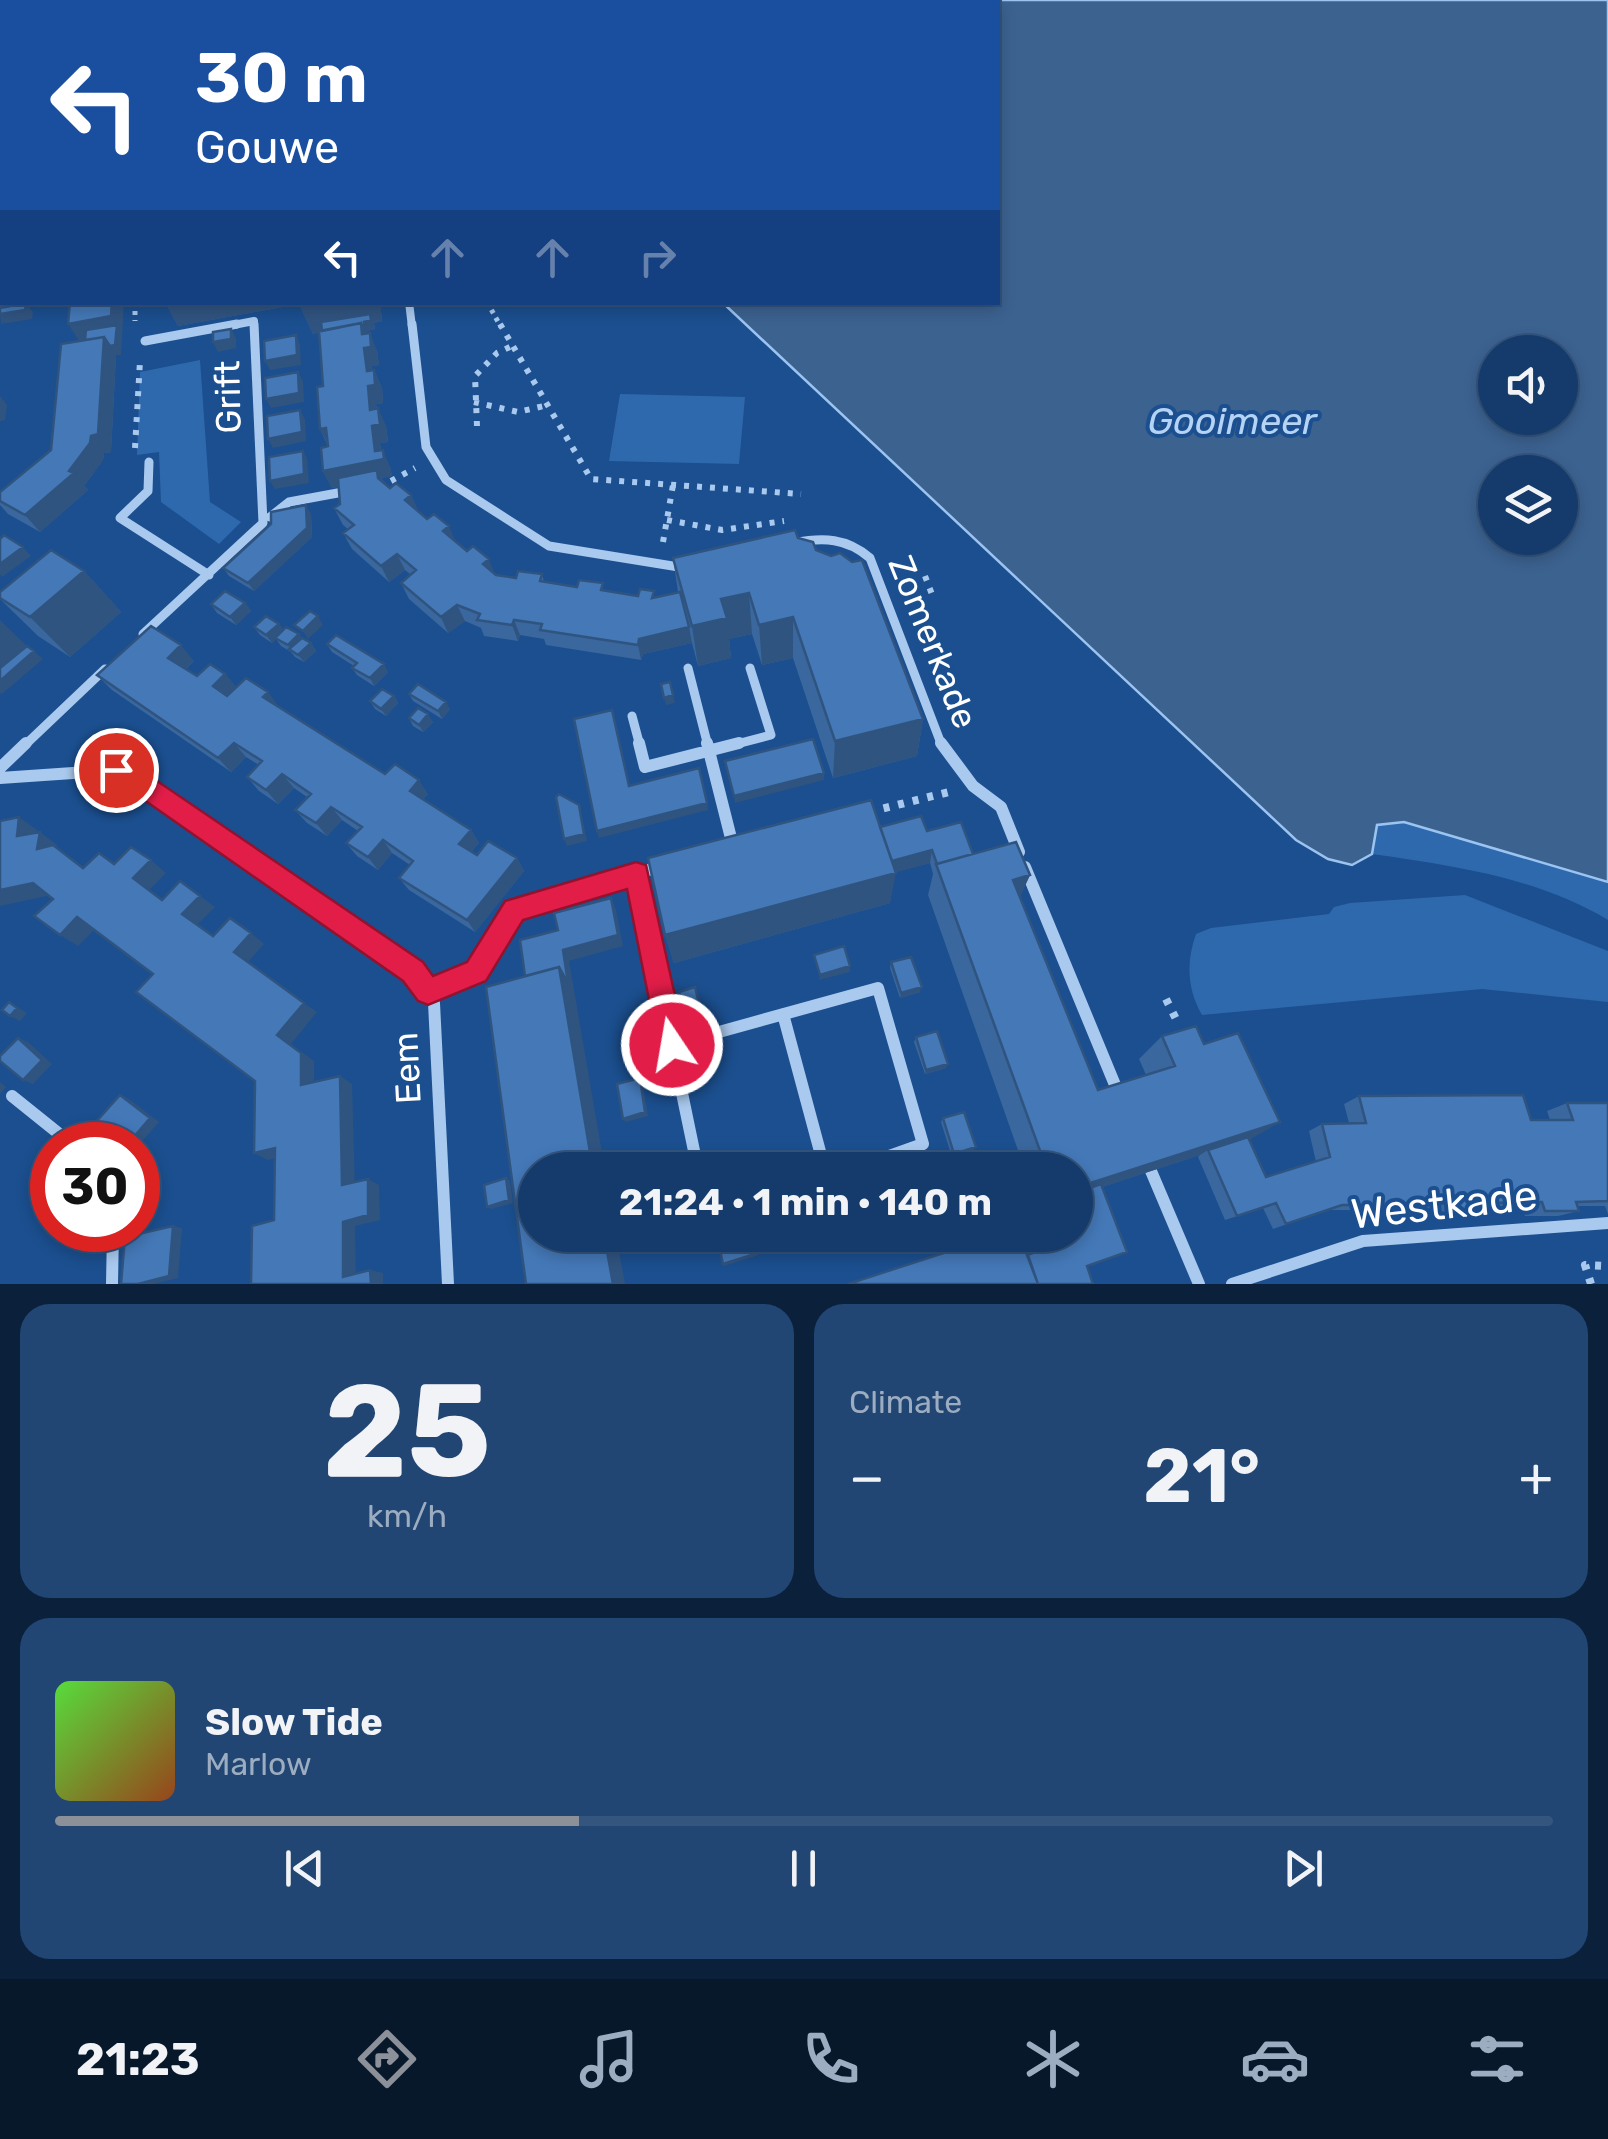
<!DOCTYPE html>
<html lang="en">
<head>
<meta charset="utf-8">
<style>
  body { margin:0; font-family:Rubik,sans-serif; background:#214673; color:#f1f3f6; height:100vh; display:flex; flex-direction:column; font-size:38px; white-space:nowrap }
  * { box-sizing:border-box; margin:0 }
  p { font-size:32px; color:#9dadc1 }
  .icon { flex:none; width:55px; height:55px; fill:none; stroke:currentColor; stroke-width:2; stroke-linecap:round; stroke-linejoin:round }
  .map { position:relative; height:1284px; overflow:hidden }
  .side { display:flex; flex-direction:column; gap:20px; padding:20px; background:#0b203b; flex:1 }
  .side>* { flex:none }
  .top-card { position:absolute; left:0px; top:0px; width:1000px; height:305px; box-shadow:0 5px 15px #0003,0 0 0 2px #33557e; background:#1a4fa0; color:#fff; overflow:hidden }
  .fabs { position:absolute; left:1478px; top:335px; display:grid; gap:20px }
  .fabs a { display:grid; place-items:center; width:100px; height:100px; border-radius:50%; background:#143b6b; box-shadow:0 5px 15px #0003,0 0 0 2px #33557e; font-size:50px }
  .speed { position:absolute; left:30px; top:1122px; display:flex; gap:20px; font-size:50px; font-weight:700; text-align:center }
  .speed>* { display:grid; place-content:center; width:130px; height:130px; border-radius:50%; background:#143b6b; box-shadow:0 5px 15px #0003,0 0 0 2px #33557e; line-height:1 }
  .speed .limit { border:15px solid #d22; background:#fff; color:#111 }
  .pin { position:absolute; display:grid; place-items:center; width:85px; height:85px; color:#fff; margin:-42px; border:5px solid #fff; border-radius:50%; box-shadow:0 2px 10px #0007 }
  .me { position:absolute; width:110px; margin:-55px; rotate:348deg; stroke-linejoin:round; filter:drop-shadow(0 0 8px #0008) }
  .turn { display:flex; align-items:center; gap:35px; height:210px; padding:0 30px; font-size:45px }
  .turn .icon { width:130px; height:130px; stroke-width:2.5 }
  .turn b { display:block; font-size:70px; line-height:85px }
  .lanes { display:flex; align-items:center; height:95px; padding:0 30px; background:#0003; justify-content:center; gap:50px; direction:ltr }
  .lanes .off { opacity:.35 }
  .big { font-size:75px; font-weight:700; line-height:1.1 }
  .side .widget { flex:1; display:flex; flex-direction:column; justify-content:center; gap:15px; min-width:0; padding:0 35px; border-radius:30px; background:#214673 }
  .side .dial { align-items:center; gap:0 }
  .dial b { font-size:130px; line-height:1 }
  .song { display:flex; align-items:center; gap:30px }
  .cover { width:120px; height:120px; border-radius:15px; background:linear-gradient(135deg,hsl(110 70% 55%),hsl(20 70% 35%)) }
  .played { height:10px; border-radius:5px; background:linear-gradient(90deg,#8c9099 35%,#33557e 35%) }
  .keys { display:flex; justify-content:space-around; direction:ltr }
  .heat { display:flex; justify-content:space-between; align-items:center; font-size:55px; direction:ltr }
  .side .tiles { flex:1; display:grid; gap:20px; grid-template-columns:1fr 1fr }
  .widget:last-child { grid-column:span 2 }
  .trip { position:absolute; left:518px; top:1152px; width:575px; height:100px; border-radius:50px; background:#143b6b; box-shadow:0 5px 15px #0003,0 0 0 2px #33557e; font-weight:700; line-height:100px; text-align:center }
  .dock { display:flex; height:160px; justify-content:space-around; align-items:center; background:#08182b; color:#9dadc1 }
  .dock .icon { width:70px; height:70px }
  .dock .active { color:#8c9099 }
  .dock b { font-size:45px; color:#f1f3f6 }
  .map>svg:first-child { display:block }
  .green { fill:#2e69ad }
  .water { fill:#3c6290; stroke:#9cc4f0; stroke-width:2.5; fill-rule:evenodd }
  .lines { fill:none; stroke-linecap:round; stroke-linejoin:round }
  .path-far2 { stroke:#a9c9ee; stroke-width:5; stroke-dasharray:4 5; stroke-linecap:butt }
  .path-far1 { stroke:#a9c9ee; stroke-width:6; stroke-dasharray:5 8; stroke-linecap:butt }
  .path { stroke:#a9c9ee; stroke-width:8; stroke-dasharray:6 9; stroke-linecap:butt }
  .minor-far2 { stroke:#a9c9ee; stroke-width:8 }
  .minor-far1 { stroke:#a9c9ee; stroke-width:9 }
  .minor { stroke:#a9c9ee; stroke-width:12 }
  .wall { fill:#3a679d }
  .shaded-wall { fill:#305480 }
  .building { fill:#4478b7; stroke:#305480; stroke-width:2.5 }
  .route { fill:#e11d48; stroke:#92132f; stroke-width:2.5 }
  .labels { text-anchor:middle; stroke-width:8; stroke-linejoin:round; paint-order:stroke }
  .street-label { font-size:35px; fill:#fff; stroke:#1b4f8f }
  .water-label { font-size:38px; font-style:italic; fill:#b5d3f5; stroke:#1b4f8f }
  .near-street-label { font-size:42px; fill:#fff; stroke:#1b4f8f }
</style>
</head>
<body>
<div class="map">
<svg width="1608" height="1284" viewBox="0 0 1608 1284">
  <rect width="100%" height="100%" fill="#1b4f8f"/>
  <path class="green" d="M200 360 210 502 241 522 219 544 161 502 159 452 137 455 140 372Z
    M620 394 745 397 739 464 609 461Z
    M1404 822 1608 882V920C1536 877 1454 866 1372 854L1377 825Z
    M1465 895 1608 951V1002L1482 989 1202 1015C1187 989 1186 962 1196 934L1211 928 1329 914 1334 907 1350 903Z"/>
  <path class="water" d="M512 0H1608V882L1404 822 1377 825 1372 854 1352 865 1328 859 1296 840 723 303 998 302V2ZM1495 352H1560V418H1495ZM1495 472H1560V538H1495Z"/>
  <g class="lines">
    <path class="path-far2" d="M135 302V321
      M487 302 501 327"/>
    <path class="path-far1" d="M500 324 591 479 801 494
      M474 402 518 412 548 405
      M477 426 475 376 497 353 512 346
      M135 448 140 361
      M391 481 415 468
      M667 520 722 530 784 521
      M663 542 673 485
      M925 576 933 597"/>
    <path class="path" d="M869 812 949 792
      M1166 999 1176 1019 1169 1021
      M1591 1284 1585 1265 1608 1266"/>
    <path class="minor-far2" d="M131 2 148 0
      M409 302 412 327
      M223 327 254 321V327"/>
    <path class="minor-far1" d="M412 324 426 447 446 480 549 546 685 568
      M145 341 237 324
      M149 462 148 491 120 518 209 575
      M270 517 289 502 343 492
      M794 543C823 537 847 538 870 558L942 746
      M143 634 263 523 254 324
      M688 668 708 746
      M632 716 640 746
      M24 746 105 669
      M729 746 771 735 750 668"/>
    <path class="minor" d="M639 743 645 767 739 743
      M707 743 733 846
      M941 743 973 786 1001 807 1019 852
      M0 768 26 743
      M0 778 102 771 136 780 413 971 434 1003 448 1284
      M1025 867 1120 1097
      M636 874 672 1045
      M428 991 476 971 514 910 662 866
      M783 1014 825 1170
      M12 1096 73 1145
      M698 1170 672 1045 878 988 923 1144 850 1170
      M1151 1171 1199 1284
      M112 1284 113 1230
      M1232 1284 1363 1241 1608 1223"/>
  </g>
  <path class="wall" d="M165 302H380L382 321 374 323 375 329 367 331 377 351 379 365 372 366V370H374L382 388 383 403 376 404 377 409 386 426 388 442 380 443 381 450 390 467 392 476 381 478 390 488 411 495 418 511 495 574 516 578 542 574 544 582 638 596 655 597 678 592 673 558 798 538 816 550 923 719 917 756 833 778 793 658 762 665 752 634 729 639 731 658 698 666 692 643 643 654 641 660 546 645 544 639 520 635 518 641 484 636 481 628 465 621 448 633 409 599 401 583 411 575 405 570 389 582 352 549 343 533 348 529 343 525 334 508 340 504 338 487 332 488 323 471 328 446 320 429 323 386 319 332 313 334 299 304 178 326Z
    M80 341 121 355H116L111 452 104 453 103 460 84 486 88 490 40 532 8 514 0 505V492L51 450Z
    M311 514 312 537 254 591 229 576 223 568 271 524Z
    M84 571 121 612 70 657 38 636 0 599V592Z
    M245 603 251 611 236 625 217 613 211 604Z
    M279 624 283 630 299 634 301 638 311 643 316 651 304 662 295 657 291 652 281 646 276 639 272 643 260 635 254 627Z
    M327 644 388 672 374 686 357 675 352 668 354 666 332 652Z
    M194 661 186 669 197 676 225 674 236 687 279 708 385 774 428 794 423 799 471 830 479 843 471 852 477 855 517 858 524 871 475 932 409 890 399 878 410 865 392 853 378 870 357 856 346 843 358 831 342 820 327 836 307 823 295 810 307 797 294 788 278 804 259 791 247 777 259 765 246 757 231 772 112 690 97 675Z
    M409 694 450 709 442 719 413 701Z
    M394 696 398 703 386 716 375 709 370 701Z
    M409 718 433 722 423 732 413 726Z
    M880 827 927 831 973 854 1030 875 1020 896 1098 1090 1146 1075 1139 1059 1162 1036 1249 1140 1266 1177 1316 1162 1309 1131 1322 1124 1349 1123 1344 1104 1359 1096 1531 1120H1550L1547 1111 1567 1103H1608V1214L1605 1206H1577L1579 1211 1558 1216H1525L1522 1207H1491L1492 1212 1474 1217H1441L1438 1208 1405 1209 1407 1214 1390 1218 1358 1219 1355 1210H1328L1273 1229 1263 1208 1225 1220 1198 1157 1200 1155 1102 1187 1127 1252 1118 1256 1028 1255 1067 1242 1064 1235H1075V1170H1025L928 895 933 874 930 863 895 872 890 903 674 963 665 935Z
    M891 962 920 992 900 998 890 968Z
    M916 1037 946 1068 925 1074 914 1042Z
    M943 1118 976 1147 973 1150 952 1157 941 1122Z"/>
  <path class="shaded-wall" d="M254 0H270V2H254Z
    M2 121V148L0 149V123Z
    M112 302H124L121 355H116L111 452 104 453 103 460 84 486 88 490 40 532 25 515 69 471 80 342 68 324Z
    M165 302H380L382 321 374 323 375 329 367 331 370 347V333L377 351 379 365 372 366 374 385V370L382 388 383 403 376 404 378 425V408L386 426 388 442 380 443 382 459 383 450 390 467 392 476 381 478 385 487 379 479 332 488 323 471 379 460 327 349 362 325 313 334 299 304 178 326Z
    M26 303 33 312 32 319 1 324 0 314Z
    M231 329 236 338V348L218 352 213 342Z
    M296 335 300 345 301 365 270 370 265 361Z
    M298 372 303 381 304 402 271 408 266 399Z
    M0 396 7 405 5 420 0 421Z
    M300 410 305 419 306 441 273 448 268 439Z
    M326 428 329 446 320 429Z
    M303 451 307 459 309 483 275 489 270 481Z
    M411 495 419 512 405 500Z
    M306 505 311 514 312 537 254 591 248 583Z
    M449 526 456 543 443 531Z
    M23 547 31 556 2 577 0 574V564Z
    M397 554 405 570 389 582 381 566Z
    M489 559 495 575 483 564Z
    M84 571 121 612 70 657 30 617Z
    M749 593 752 634 729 639 731 658 698 666 692 626 721 599Z
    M245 603 251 611 236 625 230 617Z
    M457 605 465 621 448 633 441 617Z
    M318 616 323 625 308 639 303 631Z
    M793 617V658L762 665 759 625Z
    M0 620 33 652 34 651 43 659 2 694 0 693Z
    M514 620 520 635 518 641 512 625Z
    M279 624 284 632 272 643 266 635Z
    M689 627 692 643 643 654 641 660 638 645 639 639Z
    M299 634 304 642 294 653 288 645Z
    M311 643 316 651 304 662 298 655Z
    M181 645 194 661 181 673 168 658Z
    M384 664 388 672 374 686 370 678Z
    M225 674 238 689 225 701 213 686Z
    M268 692 279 707 263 697Z
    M673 695 675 703 666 705 664 698Z
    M394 696 398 703 386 716 381 709Z
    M446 702 450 709 442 719 438 711Z
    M428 714 433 722 423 732 419 725Z
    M923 719 917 756 833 778 835 741Z
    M234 743 246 757 231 772 218 758Z
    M824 773V780L735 803 734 796Z
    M282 774 294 788 278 804 266 790Z
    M419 780 428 794 419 804 410 791Z
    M707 803 708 810 599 838 597 831Z
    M579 805 587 841 567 846 564 839Z
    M331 807 342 820 327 836 316 823Z
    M19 817 37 830 35 849 17 836Z
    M471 830 479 843 467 857 459 844Z
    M40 832 57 845V848L37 849Z
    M383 840 392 853 378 870 368 857Z
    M932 850 930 863 881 876 883 864Z
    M517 858 524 871 475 932 467 920Z
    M151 860 166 873 149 890 133 878Z
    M896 873 890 903 674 963 665 935Z
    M1030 875 1016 906 1013 880Z
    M33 883 51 895 0 906V890Z
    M200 896 215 907 197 925 182 914Z
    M611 898 616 910 623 946 569 961 605 1170H593L559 967 563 950Z
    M77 917 95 929 78 946 60 935Z
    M251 933 264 944 248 962 234 952Z
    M850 966V972L819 980 820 975Z
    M922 987 920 992 900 998 901 993Z
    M9 1002 27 1013 20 1021 10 1016Z
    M304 1003 317 1012 291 1044 314 1061V1093L301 1085 277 1035Z
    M700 1008 701 1013 685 1018 684 1013Z
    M18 1038 28 1042 52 1064 33 1084 23 1080Z
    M948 1064 946 1068 925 1074 926 1070Z
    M340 1076 352 1084 355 1191 342 1185Z
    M640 1078 642 1082 648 1116 626 1122 623 1119Z
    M0 1082 6 1087 0 1094Z
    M120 1095 129 1099 159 1122 138 1146 127 1145Z
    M1280 1122 1249 1140 1208 1150 1200 1155 1075 1196V1188Z
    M976 1147 973 1150 952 1157 954 1154Z
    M275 1148 289 1154 268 1160 254 1153Z
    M506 1178 510 1181 513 1203 491 1209 487 1207Z
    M368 1179 379 1185 380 1220 355 1226 356 1280 343 1277V1222Z
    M173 1226 182 1228 178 1278 153 1284H138Z
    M604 1235H616L625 1284H613Z
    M758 1253 759 1255 724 1266 723 1264Z
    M370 1270 383 1273V1284H371Z"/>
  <path class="building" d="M52 0H75L74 2H34Z
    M202 0H254V2H202Z
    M2 88V121L0 123V90Z
    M70 302H112L111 316 68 324Z
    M26 303 25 310 0 314V308Z
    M370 314 371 320 364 322 365 332 361 323 322 331 321 322Z
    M361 323 362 334 370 333 371 347 364 348 367 371 374 370 375 385 368 386 370 410 378 408 380 424 372 426 375 451 383 450 384 459 323 471 321 448 328 446 326 428 320 429 317 387 323 386 319 331Z
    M117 325 115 345 110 346 104 337 85 340 86 330Z
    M231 329V339L213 342V332Z
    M296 335 297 355 265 361 264 341Z
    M104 337 98 434 91 436 90 443 69 471 74 473 25 515 0 501V492L51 450 61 344Z
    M298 372 299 393 266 399 265 378Z
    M300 410 302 432 268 439 267 416Z
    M303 451 304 474 270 481 269 457Z
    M377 470 378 478 390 488 396 483 411 495 405 500 427 519 434 514 449 526 443 531 467 551 473 546 489 559 483 564 496 575 516 578 518 571 542 574 540 581 577 587 579 580 603 583 601 590 638 596 640 589 654 591 652 598 680 592 689 627 639 639 638 645 540 630 542 624 514 620 512 625 477 620 480 614 457 605 441 617 401 583 416 570 397 554 381 566 343 533 354 525 334 508 340 504 338 478Z
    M306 505 307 528 248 583 223 568 271 524V512Z
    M795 530 798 538 813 542 816 550 831 556 840 553 852 562 862 560 923 719 835 741 793 617 759 625 749 593 721 599 727 618 692 626 673 558Z
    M4 535 23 547 0 564V539Z
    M51 550 84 571 30 617 0 598V592Z
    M225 591 245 603 230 617 211 604Z
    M310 611 318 616 303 631 294 625Z
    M266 616 279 624 266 635 254 627Z
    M151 626 181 645 168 658 197 676 210 664 225 674 213 686 227 696 246 678 268 692 263 697 385 774 395 764 419 780 410 791 471 830 459 844 477 855 488 841 517 858 467 920 399 878 413 861 383 840 368 857 346 843 362 827 331 807 316 823 295 810 311 794 282 774 266 790 247 777 262 761 234 743 218 758 97 675Z
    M286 627 299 634 288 645 275 638Z
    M336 635 384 664 370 678 352 668 357 663 327 644Z
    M302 638 311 643 298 655 289 649Z
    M27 646 34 651 0 681V668Z
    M670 682 673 695 664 698 661 684Z
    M418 684 446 702 438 711 409 694Z
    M382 689 394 696 381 709 370 701Z
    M418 708 428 714 419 725 409 718Z
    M612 710 629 786 699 768 707 803 597 831 574 719Z
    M813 739 824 773 734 796 725 761Z
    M559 794 579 805 584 834 564 839 556 797Z
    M871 800 896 873 665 935 648 858Z
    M921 816 927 831 961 822 973 854 937 864 932 850 892 861 880 827Z
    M19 817 17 836 40 832 37 849 53 845 83 868 99 853 114 864 131 847 151 860 133 878 162 900 180 881 200 896 182 914 213 936 230 918 251 933 234 952 304 1003 277 1035 301 1053V1085L340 1076 342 1185 368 1179V1215L343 1222V1277L370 1270 371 1284H251L252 1226 274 1220 275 1148 254 1153 255 1081 136 992 153 974 77 917 60 935 34 916 53 899 33 883 0 890V821Z
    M1016 842 1030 875 1013 880 1098 1090 1175 1066 1162 1036 1196 1026 1204 1044 1238 1033 1280 1122 1075 1188V1170H1047L936 864Z
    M611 898 618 935 563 950 568 983 559 967 525 976 520 940 558 930 554 913Z
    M844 946 850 966 820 975 814 955Z
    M911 957 922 987 901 993 891 962Z
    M559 967 593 1170H535V1235H604L613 1284H526L486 987Z
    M695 987 700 1008 684 1013 679 992Z
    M9 1002 17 1008 10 1016 2 1010Z
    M937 1031 948 1064 926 1070 916 1037Z
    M18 1038 42 1060 23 1080 0 1061V1056Z
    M640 1078 645 1112 623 1119 617 1084Z
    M120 1095 150 1118 127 1145H100L86 1133Z
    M1523 1095 1531 1120H1573L1567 1103H1608V1201L1576 1202 1579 1211H1545L1542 1202 1490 1203 1492 1212 1459 1213 1456 1203 1404 1204 1407 1214H1373L1371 1205H1342L1286 1224 1276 1203 1237 1216 1208 1150 1248 1137 1266 1177 1330 1157 1322 1124 1366 1123 1359 1096Z
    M964 1112 976 1147 954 1154 943 1118Z
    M655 1157 658 1170H633L632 1164Z
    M506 1178 509 1200 487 1207 484 1185Z
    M1101 1184 1127 1252 1087 1266 1093 1284H1038L1027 1255 1075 1239 1073 1235H1075V1193Z
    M173 1226 169 1276 138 1284H121L125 1237Z
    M724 1235H754L758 1253 723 1264 717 1237Z
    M807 1235H826L827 1238 817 1241Z
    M999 1235H1021L1038 1284H848Z"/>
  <path class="route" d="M116 760 144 772 423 962 433 976 467 962 505 901 636 862 646 865 686 1045 682 1055 672 1059 662 1055 658 1045 627 889 523 920 486 981 428 1005 418 1001 403 981 127 788 107 778 104 770 107 763Z"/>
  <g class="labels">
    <g class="street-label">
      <text transform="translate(228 397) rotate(-91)" y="12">Grift</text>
      <text transform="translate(933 642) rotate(68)" y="12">Zomerkade</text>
      <text transform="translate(407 1068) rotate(-93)" y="12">Eem</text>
    </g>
    <g class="water-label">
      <text x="1232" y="434">Gooimeer</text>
    </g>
    <g class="near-street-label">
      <text transform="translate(1444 1204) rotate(-6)" y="15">Westkade</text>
    </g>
  </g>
</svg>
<div class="fabs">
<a><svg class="icon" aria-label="sound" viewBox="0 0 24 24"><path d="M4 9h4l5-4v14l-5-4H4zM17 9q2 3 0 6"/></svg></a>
<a><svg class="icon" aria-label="layers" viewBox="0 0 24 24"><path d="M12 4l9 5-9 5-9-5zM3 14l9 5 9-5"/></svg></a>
</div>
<div class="speed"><div class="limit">30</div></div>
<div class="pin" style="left:116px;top:770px;background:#d93025"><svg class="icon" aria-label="arrive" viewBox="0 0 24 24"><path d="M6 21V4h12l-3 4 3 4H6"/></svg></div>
<svg class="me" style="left:672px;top:1045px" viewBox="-20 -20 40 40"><circle r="17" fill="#e11d48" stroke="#fff" stroke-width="3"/><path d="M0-11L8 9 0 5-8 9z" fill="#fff"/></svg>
<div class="trip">21:24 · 1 min · 140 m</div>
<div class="top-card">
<div class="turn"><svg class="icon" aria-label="left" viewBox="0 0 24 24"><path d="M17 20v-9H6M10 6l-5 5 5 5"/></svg><div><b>30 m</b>Gouwe</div></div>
<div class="lanes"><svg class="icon" aria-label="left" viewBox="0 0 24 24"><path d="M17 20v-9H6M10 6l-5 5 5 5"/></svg><svg class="icon off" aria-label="ahead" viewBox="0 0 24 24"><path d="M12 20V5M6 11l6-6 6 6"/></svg><svg class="icon off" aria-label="ahead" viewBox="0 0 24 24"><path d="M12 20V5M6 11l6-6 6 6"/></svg><svg class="icon off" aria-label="right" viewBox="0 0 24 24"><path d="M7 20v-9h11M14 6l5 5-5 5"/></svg></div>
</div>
</div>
<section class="side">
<div class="tiles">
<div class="widget dial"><b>25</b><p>km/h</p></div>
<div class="widget"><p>Climate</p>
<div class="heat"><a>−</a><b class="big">21°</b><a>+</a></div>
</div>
<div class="widget">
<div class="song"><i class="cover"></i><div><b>Slow Tide</b><p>Marlow</p></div></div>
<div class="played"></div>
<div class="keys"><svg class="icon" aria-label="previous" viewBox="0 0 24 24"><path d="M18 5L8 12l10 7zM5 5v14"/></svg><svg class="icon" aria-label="pause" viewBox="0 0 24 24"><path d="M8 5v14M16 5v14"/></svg><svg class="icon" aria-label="next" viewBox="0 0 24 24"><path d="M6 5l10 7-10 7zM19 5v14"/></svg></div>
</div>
</div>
</section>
<nav class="dock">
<b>21:23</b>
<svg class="icon active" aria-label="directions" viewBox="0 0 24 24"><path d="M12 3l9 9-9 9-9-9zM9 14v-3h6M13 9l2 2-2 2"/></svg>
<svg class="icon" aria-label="music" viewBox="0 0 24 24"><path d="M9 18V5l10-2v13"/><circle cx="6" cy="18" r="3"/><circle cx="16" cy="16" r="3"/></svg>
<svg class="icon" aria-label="phone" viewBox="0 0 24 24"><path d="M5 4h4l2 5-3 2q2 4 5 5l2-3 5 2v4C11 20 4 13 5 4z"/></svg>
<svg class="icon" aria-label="climate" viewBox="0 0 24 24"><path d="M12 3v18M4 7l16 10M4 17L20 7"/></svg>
<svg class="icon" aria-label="car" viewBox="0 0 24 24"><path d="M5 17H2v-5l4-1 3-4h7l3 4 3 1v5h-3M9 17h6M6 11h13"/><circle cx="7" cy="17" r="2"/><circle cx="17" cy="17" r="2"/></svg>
<svg class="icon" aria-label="filters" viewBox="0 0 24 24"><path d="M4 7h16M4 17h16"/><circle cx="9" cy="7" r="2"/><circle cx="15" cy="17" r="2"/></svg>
</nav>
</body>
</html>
